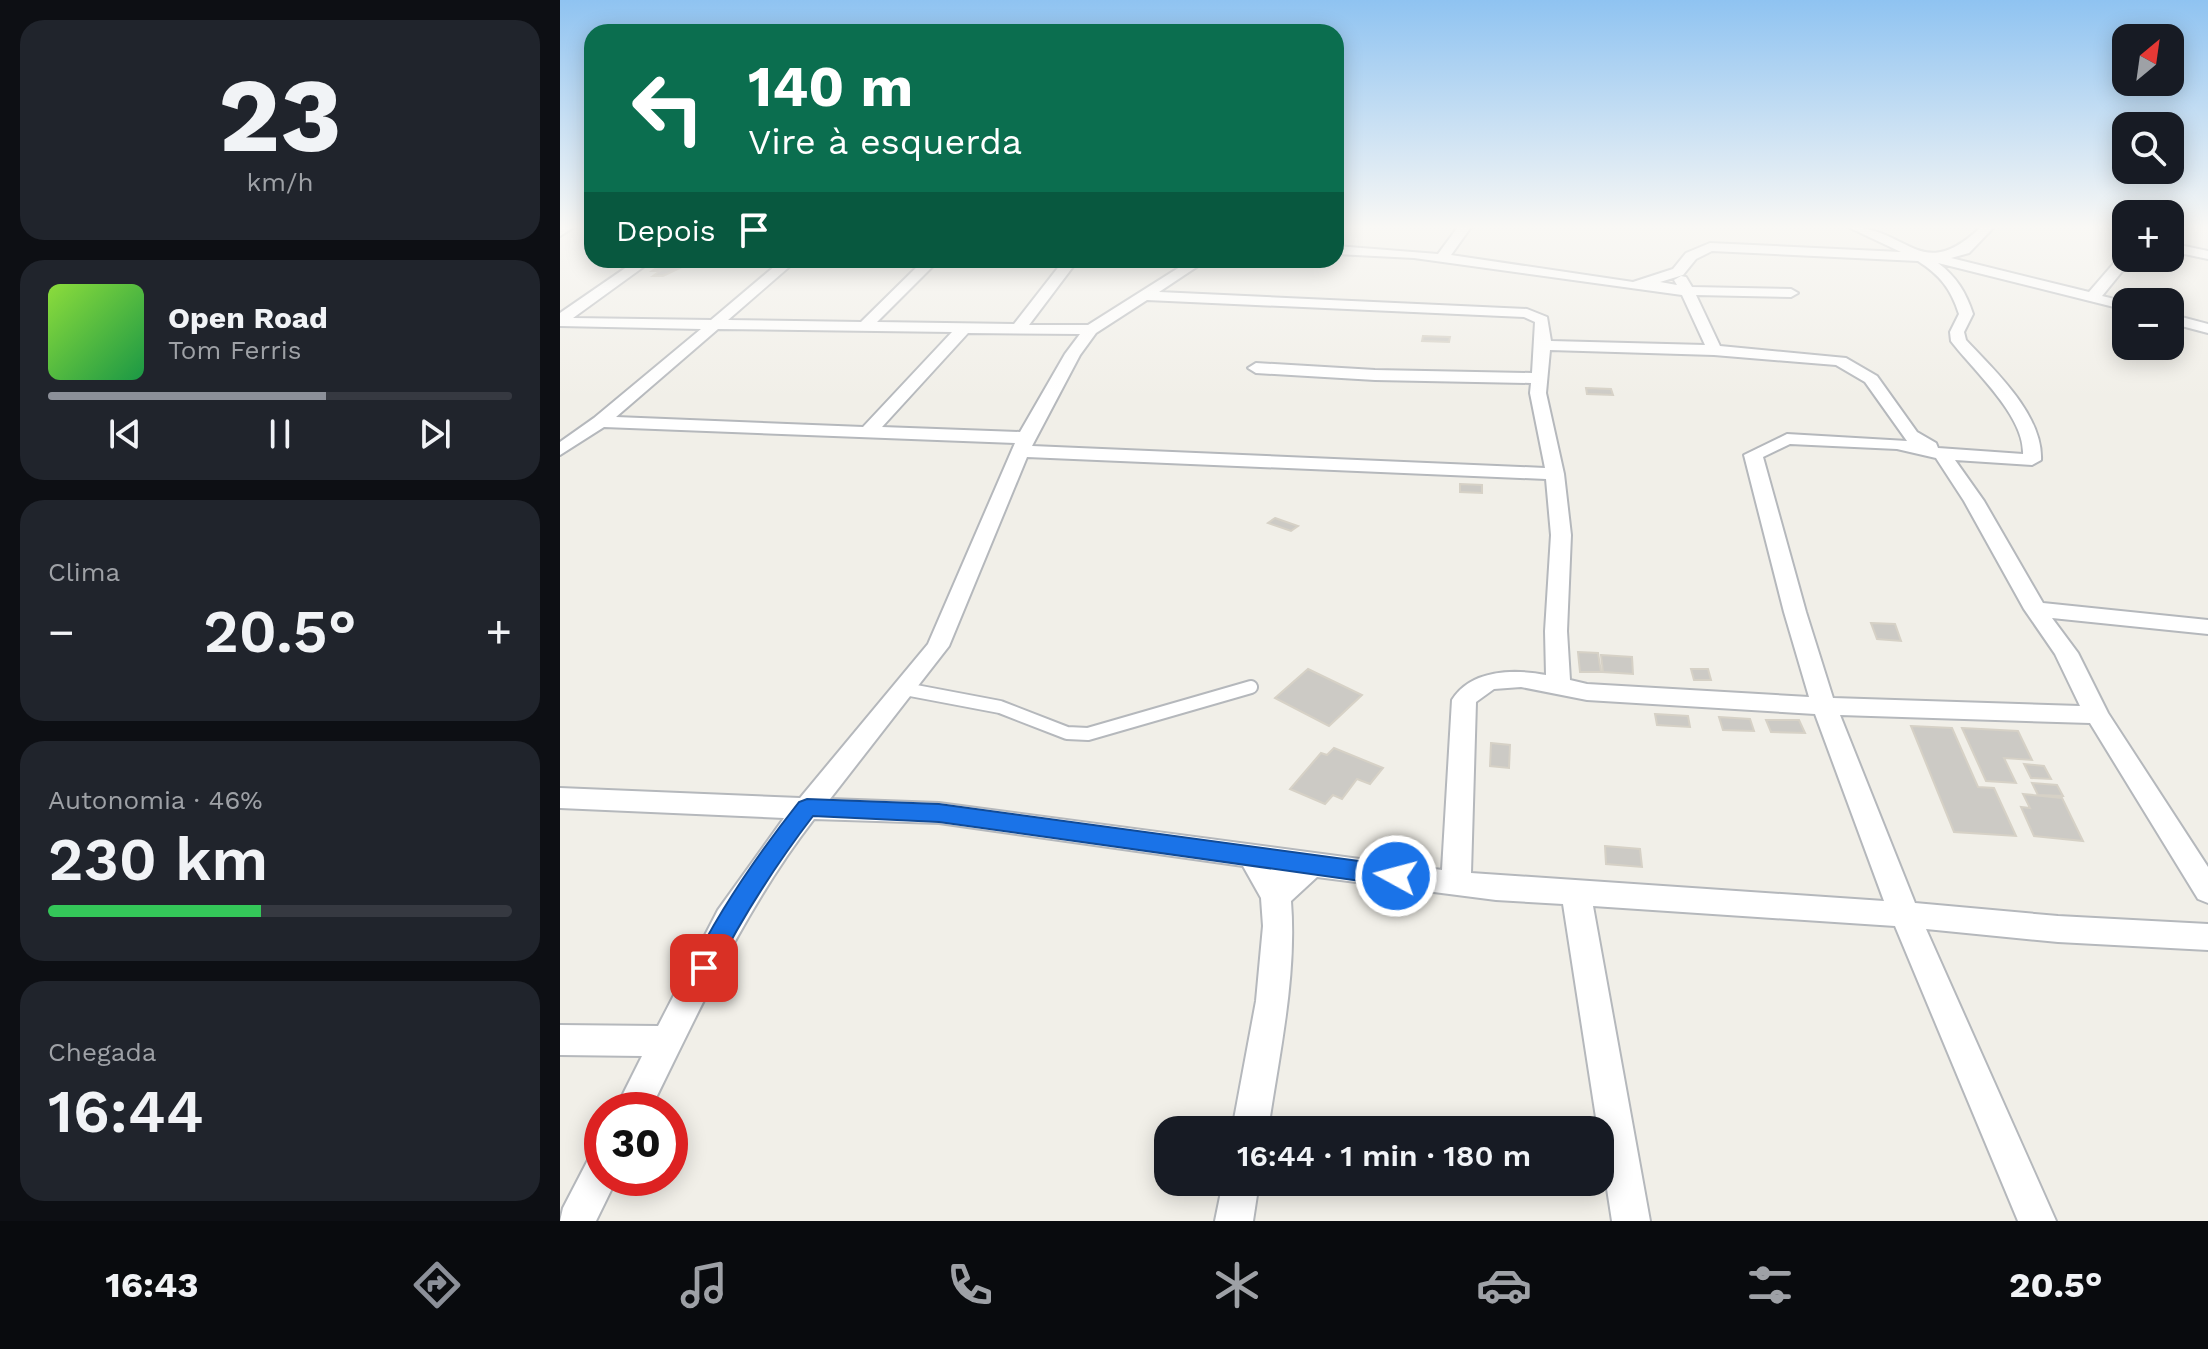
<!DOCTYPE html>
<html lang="pt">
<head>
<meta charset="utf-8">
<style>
  body { margin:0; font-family:"Work Sans",sans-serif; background:#20242c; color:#f1f3f6; height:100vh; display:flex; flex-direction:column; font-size:30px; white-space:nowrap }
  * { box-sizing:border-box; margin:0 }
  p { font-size:26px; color:#9ea1a6 }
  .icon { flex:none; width:44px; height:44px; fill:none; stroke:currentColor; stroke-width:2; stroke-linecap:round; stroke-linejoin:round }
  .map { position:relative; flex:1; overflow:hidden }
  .drawer { display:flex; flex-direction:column; gap:20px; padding:20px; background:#0d0f14; width:560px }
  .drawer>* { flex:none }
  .hud { position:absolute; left:24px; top:24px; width:760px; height:244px; border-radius:24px; box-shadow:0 4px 20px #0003; background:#0b6e4f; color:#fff; overflow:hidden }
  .needle { width:52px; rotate:29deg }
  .buttons { position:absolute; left:1552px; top:24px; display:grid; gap:16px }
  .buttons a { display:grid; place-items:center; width:72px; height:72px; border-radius:16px; background:#171b24; box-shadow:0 4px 20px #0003; font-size:40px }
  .speed { position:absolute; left:24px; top:1092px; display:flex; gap:16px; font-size:40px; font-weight:700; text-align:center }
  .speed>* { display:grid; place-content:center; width:104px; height:104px; border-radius:50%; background:#171b24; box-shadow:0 4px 20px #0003; line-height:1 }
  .speed .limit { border:12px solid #d22; background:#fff; color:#111 }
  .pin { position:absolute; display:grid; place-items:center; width:68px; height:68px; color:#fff; margin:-34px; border-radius:16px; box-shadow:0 4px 12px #0006 }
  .me { position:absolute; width:88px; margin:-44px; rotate:277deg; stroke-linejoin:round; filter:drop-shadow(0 0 6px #0008) }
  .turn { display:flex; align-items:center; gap:28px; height:168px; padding:0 32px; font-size:36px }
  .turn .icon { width:104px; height:104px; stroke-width:2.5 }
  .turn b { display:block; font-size:56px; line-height:68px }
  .then { display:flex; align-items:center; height:76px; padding:0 32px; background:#0003; gap:16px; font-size:30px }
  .big { font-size:60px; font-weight:600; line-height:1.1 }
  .drawer .tile { flex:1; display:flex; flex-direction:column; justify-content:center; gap:12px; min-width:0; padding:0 28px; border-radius:24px; background:#20242c }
  .drawer .dial { align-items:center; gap:0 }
  .dial b { font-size:104px; line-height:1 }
  .song { display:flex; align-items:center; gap:24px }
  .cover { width:96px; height:96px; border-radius:12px; background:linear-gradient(135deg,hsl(90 70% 55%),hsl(140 70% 35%)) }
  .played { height:8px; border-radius:4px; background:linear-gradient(90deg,#8c9099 60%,#363941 60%) }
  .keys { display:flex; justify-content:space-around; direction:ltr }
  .heat { display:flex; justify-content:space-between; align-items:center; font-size:44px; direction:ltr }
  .charge { height:12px; border-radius:6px; background:linear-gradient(90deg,#34c759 46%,#363941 0) }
  .trip { position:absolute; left:594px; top:1116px; width:460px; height:80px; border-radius:24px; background:#171b24; box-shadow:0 4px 20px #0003; font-weight:600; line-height:80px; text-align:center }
  .menu { display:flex; height:128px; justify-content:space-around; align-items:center; background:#090b0e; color:#9ea1a6 }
  .menu .icon { width:56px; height:56px }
  .menu .on { color:#8c9099 }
  .menu b { font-size:36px; color:#f1f3f6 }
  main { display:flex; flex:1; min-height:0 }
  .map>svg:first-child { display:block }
  .building { fill:#cccac5; stroke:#d6d1c6; stroke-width:2 }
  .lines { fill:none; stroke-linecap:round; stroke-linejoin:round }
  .lane-casing { stroke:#b5b8bc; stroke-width:16 }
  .street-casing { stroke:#b5b8bc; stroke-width:4 }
  .lane { stroke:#fff; stroke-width:12 }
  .street { fill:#fff; fill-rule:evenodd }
  .route { fill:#1a73e8; stroke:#114b97; stroke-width:2 }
</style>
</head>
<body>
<main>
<section class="drawer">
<div class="tile dial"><b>23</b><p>km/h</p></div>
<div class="tile">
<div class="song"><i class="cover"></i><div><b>Open Road</b><p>Tom Ferris</p></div></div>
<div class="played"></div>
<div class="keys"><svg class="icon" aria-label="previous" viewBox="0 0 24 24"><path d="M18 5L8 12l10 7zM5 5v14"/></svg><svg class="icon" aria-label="pause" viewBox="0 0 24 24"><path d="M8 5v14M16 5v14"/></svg><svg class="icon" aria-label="next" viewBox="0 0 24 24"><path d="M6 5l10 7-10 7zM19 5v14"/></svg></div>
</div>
<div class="tile"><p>Clima</p>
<div class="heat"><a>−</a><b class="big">20.5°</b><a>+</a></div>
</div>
<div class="tile"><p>Autonomia · 46%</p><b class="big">230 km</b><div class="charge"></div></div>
<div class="tile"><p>Chegada</p><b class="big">16:44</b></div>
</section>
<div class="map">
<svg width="1648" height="1221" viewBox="0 0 1648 1221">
  <rect width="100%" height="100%" fill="#f1efe8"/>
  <path class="building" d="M101 260 124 261 119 265H126L103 276H93L100 271H92L102 264H95Z
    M863 336 890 337 889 342 862 341Z
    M1026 388 1051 389 1053 395 1027 394Z
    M900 484 922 485V493L900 492Z
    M715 518 738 526 731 531 708 523Z
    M1311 623 1335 624 1341 641 1317 639Z
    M1018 652 1038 653 1041 672H1020Z
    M1041 655 1072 657 1073 674 1043 672Z
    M748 669 802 695 769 726 715 698Z
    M1131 669H1148L1151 680H1134Z
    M1095 714 1128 716 1130 727 1097 725Z
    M1159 717 1190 719 1194 731 1163 730Z
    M1206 720H1239L1245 733 1211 732Z
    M1351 726 1392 728 1418 787 1434 788 1456 836 1394 832Z
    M1402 728 1458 731 1472 760 1444 758 1456 783 1426 781Z
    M931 743 950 745 949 768 930 766Z
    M774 748 823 768 810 784 797 779 782 799 773 795 765 804 730 789 761 753 767 755Z
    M1464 764 1484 766 1491 779 1471 778Z
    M1472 783 1497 785 1503 796 1478 795Z
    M1463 794 1502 798 1523 841 1474 836 1461 807 1470 808Z
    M1045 846 1080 849 1082 867 1046 864Z"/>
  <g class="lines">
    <defs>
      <path id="lane" d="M345 689 440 707 507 733 528 734 691 687"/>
      <path id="street" d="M0 227H14L0 236Z
        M898 227H911L891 255 1073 282 1113 269 1126 253 1150 243 1341 252 1288 227C1349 227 1360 285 1421 227H1434L1409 253 1391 258 1529 292 1561 255 1573 258 1542 296 1567 302 1566 310 1378 263C1397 277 1406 293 1413 314L1404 332 1406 340C1435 371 1483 415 1481 460L1472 465 1395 460 1424 501 1483 603 1648 620V634L1492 618 1518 653 1548 713 1648 867V903L1638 899 1530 723 1280 715 1355 903 1498 916 1648 924V950L1498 942 1366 929 1496 1221H1458L1335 926 1033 906 1090 1221H1052L1003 904 936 900 757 877 731 901C737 977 719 1055 708 1130H672L696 1001 703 926 701 898 683 866 379 823 254 819C185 908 140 1009 90 1110H55L82 1056 0 1055V1025L98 1026 158 910 224 818 0 808V788L240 798 368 644 455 443 44 427 0 455V442L34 418 141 329 0 326V313L77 260H93L13 318 151 320 222 260H237L168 320 301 322 364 260H379L317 322 454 324 504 260H518L469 325H528L631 260H647L599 292 967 309 987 317 991 341 1145 345 1122 295 854 258 776 254V246L878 254ZM1152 251 1358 261C1380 275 1391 289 1399 314L1390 332 1391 341C1413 370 1465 416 1463 454L1378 448 1376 443 1357 432 1317 376 1286 358 1160 346 1136 295 1231 297 1238 293 1231 289 1132 287 1126 277 1121 276 1114 280 1117 285 1100 282 1123 275 1136 259ZM587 300 964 317 975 322 972 373 815 370 696 363 688 368 696 373 815 380 971 383 970 393 985 468 472 446 520 355 536 333ZM158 329 392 332 303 427 56 417ZM408 333 520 334 505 354 460 432 322 427ZM990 350 1154 355 1276 365 1305 382 1347 441 1227 434 1184 455 1224 612 1249 697 1027 684 1010 680 1007 631 1011 535 1004 474 986 393ZM1230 444 1337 449 1376 458 1404 501 1464 609 1495 654 1520 706 1273 698 1246 612 1203 457ZM467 457 986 479 991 535 985 631 986 675C954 669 911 669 892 700L882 870 379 803 270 799 389 646ZM961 687 1027 700 1255 714 1324 901 911 873 916 702 934 689Z
        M1610 243 1648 251V259L1610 251Z
        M1610 314 1648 324V333L1610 323Z
        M42 1153V1178H57L36 1221H0L3 1208 29 1158Z
        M663 1182H699L693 1221H655Z"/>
    </defs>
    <use href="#lane" class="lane-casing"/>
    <use href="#street" class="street-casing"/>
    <use href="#lane" class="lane"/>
    <use href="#street" class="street"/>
  </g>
  <linearGradient id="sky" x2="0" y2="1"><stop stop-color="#8fc3f1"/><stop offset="0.57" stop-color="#f9f8f5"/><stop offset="1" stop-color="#f9f8f5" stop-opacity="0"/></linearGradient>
  <rect width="1648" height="398" fill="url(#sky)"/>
  <path class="route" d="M247 799 379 804 836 866 845 869 848 876 845 883 836 886 379 822 253 816C214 867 181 919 153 975L144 979 135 975 131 968C160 908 198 854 239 802Z"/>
</svg>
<div class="buttons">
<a><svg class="needle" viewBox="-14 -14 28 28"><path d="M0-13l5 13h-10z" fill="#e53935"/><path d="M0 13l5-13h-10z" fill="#9ea1a6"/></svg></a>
<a><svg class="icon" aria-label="search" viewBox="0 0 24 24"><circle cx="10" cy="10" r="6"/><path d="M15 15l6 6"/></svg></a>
<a>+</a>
<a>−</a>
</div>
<div class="speed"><div class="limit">30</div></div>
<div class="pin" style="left:144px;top:968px;background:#d93025"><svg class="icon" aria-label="arrive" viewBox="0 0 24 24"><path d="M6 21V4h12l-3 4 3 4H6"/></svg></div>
<svg class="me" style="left:836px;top:876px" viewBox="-20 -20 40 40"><circle r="17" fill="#1a73e8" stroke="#fff" stroke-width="3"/><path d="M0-11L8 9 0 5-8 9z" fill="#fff"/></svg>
<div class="trip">16:44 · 1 min · 180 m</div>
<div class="hud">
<div class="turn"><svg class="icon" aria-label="left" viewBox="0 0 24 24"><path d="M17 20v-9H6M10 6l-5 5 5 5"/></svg><div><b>140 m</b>Vire à esquerda</div></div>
<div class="then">Depois<svg class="icon" aria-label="arrive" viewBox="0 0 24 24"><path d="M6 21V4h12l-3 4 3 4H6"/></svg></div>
</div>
</div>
</main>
<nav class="menu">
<b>16:43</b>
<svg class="icon on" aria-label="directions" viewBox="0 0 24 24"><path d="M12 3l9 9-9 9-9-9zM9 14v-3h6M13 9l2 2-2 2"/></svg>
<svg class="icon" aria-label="music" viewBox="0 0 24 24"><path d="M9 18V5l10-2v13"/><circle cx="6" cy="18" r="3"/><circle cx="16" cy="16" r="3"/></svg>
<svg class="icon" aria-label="phone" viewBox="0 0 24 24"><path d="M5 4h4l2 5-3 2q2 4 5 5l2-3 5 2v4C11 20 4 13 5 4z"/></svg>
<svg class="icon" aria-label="climate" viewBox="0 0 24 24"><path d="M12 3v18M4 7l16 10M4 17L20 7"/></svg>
<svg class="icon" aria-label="car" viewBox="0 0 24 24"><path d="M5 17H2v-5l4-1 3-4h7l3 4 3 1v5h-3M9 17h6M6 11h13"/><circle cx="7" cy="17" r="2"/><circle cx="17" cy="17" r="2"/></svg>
<svg class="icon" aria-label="filters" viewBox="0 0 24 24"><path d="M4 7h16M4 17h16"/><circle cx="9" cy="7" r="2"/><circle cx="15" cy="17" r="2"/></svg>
<b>20.5°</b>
</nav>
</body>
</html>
